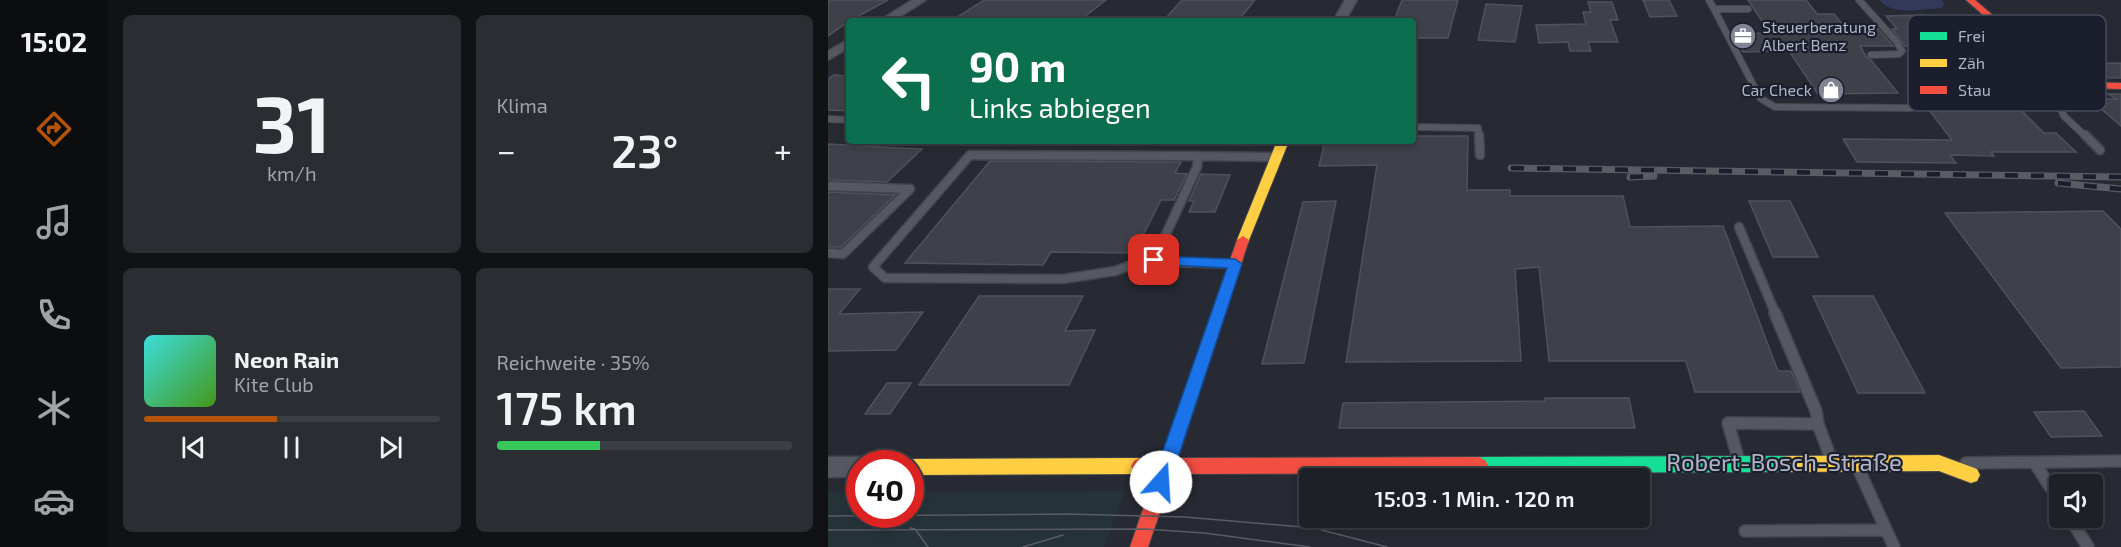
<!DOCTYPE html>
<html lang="de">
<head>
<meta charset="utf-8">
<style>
  body { margin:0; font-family:"Exo 2",sans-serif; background:#2a2d32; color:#f1f3f6; height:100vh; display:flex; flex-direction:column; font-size:22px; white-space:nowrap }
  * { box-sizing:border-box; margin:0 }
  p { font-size:20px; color:#a0a3a7 }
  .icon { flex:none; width:33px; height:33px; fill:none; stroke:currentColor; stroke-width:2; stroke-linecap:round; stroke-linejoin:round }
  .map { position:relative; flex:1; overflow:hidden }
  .side { display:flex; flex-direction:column; gap:15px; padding:15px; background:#101215; width:720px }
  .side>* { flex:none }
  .hud { position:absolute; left:18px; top:18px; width:570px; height:126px; border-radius:6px; box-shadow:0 3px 9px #0003,0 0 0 2px #3b3e43; background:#0b6e4f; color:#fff; overflow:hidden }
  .tools { position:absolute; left:1221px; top:474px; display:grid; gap:12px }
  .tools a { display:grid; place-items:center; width:54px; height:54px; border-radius:6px; background:#1d2026; box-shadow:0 3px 9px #0003,0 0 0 2px #3b3e43; font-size:30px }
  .speed { position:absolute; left:18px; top:450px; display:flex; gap:12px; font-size:30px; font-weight:700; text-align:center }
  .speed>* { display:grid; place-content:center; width:78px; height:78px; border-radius:50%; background:#1d2026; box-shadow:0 3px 9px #0003,0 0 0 2px #3b3e43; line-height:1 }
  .speed .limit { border:9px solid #d22; background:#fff; color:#111 }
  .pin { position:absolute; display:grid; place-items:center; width:51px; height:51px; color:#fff; margin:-26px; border-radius:12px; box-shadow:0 3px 9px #0006 }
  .me { position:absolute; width:66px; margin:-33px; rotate:19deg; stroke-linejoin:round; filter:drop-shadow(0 0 4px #0008) }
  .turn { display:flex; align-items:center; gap:21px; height:126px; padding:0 24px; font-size:27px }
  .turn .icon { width:78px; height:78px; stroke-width:2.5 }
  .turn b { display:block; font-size:42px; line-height:51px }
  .big { font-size:45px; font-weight:600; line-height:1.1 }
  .side .widget { flex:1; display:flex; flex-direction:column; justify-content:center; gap:9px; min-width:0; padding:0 21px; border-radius:9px; background:#2a2d32 }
  .side .dial { align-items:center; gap:0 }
  .dial b { font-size:78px; line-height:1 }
  .song { display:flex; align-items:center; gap:18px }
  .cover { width:72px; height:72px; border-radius:9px; background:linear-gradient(135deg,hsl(180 70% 55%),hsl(100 70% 35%)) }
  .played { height:6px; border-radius:3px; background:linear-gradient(90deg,#b45309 45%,#3b3e43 45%) }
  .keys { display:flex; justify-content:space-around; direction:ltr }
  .heat { display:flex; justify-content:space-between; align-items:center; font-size:33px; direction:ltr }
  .charge { height:9px; border-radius:4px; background:linear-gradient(90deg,#34c759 35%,#3b3e43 0) }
  .side .tiles { flex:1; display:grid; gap:15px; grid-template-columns:repeat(2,1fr) }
  .trip { position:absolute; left:471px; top:468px; width:351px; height:60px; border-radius:6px; background:#1d2026; box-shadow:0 3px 9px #0003,0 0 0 2px #3b3e43; font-weight:600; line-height:60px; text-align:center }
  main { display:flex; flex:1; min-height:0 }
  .dock { display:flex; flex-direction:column; width:108px; justify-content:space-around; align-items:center; background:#0c0d0f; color:#a0a3a7 }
  .dock .icon { width:42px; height:42px }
  .dock .active { color:#b45309 }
  .dock b { font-size:27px; color:#f1f3f6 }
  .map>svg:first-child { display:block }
  .green { fill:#253339 }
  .water { fill:#333a59 }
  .building { fill:#3e414a; stroke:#4f515b; stroke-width:1.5 }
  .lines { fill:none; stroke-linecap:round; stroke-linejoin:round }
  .lane-far2-casing { stroke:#43454c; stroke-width:8 }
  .lane-far1-casing { stroke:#43454c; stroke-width:11 }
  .lane-casing { stroke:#43454c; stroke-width:14 }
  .street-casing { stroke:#43454c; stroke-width:3 }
  .fast-casing { stroke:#43454c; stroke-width:2 }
  .slow-casing { stroke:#43454c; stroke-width:2 }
  .jam-casing { stroke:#43454c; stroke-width:2 }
  .lane-far2 { stroke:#565861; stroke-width:6 }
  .lane-far1 { stroke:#565861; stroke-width:8 }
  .lane { stroke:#565861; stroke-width:11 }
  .street { fill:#565861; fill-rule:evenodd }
  .fast { fill:#16e098; fill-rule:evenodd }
  .slow { fill:#ffcf43; fill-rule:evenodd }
  .jam { fill:#f24e42; fill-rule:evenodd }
  .tram { stroke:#5a5c64; stroke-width:1.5 }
  .rail-casing { stroke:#5a5c64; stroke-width:7 }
  .rail { stroke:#1b1e2d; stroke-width:4.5; stroke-dasharray:13; stroke-linecap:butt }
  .route { fill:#1a73e8; stroke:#114b97; stroke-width:1.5 }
  .labels { text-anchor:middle; stroke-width:4.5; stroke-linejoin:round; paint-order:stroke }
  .far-poi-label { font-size:16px; fill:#b0b4c5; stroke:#1b1e2d; text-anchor:start }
  .near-street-label { font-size:24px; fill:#b0b4c5; stroke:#1b1e2d }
  .key { fill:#1b1e2d; stroke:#484b5b; stroke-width:1.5 }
  .key-label { font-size:16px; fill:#b0b4c5 }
</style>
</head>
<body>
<main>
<nav class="dock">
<b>15:02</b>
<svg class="icon active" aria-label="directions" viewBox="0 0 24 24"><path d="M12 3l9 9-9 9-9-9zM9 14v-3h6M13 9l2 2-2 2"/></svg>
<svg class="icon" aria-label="music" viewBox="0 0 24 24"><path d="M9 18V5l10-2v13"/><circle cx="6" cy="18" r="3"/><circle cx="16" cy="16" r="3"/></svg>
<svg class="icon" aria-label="phone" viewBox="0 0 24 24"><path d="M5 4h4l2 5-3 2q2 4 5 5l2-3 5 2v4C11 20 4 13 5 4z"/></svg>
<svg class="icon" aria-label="climate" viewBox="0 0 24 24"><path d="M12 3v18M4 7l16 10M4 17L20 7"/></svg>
<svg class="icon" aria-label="car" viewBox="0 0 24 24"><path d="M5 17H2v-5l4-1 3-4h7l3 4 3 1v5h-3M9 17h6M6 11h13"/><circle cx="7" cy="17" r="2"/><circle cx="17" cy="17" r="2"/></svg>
</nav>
<section class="side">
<div class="tiles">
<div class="widget dial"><b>31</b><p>km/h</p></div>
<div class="widget"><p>Klima</p>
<div class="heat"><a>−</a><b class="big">23°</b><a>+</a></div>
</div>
<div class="widget">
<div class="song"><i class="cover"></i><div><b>Neon Rain</b><p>Kite Club</p></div></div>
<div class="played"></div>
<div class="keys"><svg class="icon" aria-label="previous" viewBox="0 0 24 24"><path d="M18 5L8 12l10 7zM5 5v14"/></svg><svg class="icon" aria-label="pause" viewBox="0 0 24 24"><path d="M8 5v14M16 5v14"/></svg><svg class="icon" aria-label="next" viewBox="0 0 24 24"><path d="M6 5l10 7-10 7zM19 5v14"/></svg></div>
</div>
<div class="widget"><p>Reichweite · 35%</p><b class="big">175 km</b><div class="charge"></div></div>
</div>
</section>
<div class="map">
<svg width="1293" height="547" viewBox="0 0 1293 547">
  <rect width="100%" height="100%" fill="#272a33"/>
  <path class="green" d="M297 491 276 547H0V492H31L32 514H82L83 492Z"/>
  <path class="water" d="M1052 0H1113L1117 4 1114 8C1097 9 1062 16 1052 0Z"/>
  <path class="building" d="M0 0H60L21 21 0 36Z
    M156 0H278L251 21H123Z
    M354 0H427L410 21H335Z
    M574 0H630L620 38H585V21H566Z
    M815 0H841L849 16 822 17Z
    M920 0H978L989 14H1006L1018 29H1050L1065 46H1032L1039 58 1043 60 1070 93 990 94 961 51 915 52 905 34 942 33Z
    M760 2H784L790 20H782L790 42H760L763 51H742L740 42 711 43 708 25 758 24 755 12H763Z
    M658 4 694 6 687 42 650 40Z
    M1094 15 1120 42 1159 41 1204 84H1182L1176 78H1115L1085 46H1077L1064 29H1069L1058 16Z
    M1208 27 1254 64 1293 63V78L1254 77 1242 73 1188 28Z
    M6 75 21 76V111L0 110V79Z
    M1280 94H1293V126L1262 99H1289Z
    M1148 108H1191L1216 133H1228L1248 152H1163L1166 156 1122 155 1128 163 1029 162 1015 139 1124 140 1101 110 1151 111Z
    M585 136H640L639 190H682V196H795L802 227 895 226 950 371H963L972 392H867L858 361H721L711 267 687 269 693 361 518 362 549 165 491 166 497 141H585Z
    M0 144 70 148 94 149 59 182 0 180Z
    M162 161 353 162 347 173 359 174 346 200H333L306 253 223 252 215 265 77 263Z
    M373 174 402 175 387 212H361L366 201H361Z
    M0 192 67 195 13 247H0Z
    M508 201 476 363 434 364 475 202Z
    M921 201H962L990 257H945Z
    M1275 211 1293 229V367L1233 368 1117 213Z
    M0 289H32L11 314 95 312 68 350 0 351Z
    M151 296H255L237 331 267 330 241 385H91Z
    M985 296H1045L1097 393H1030Z
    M59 383H83L62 414H37Z
    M717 398H801L807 428H511L515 403 717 401Z
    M1256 411 1274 436 1223 437 1206 412Z"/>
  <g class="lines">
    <defs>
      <path id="lane-far2" d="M881 0 886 9H920
        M1031 0 1068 41 1074 51 1071 54 1043 55
        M886 9 932 98 947 107 1083 108
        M1243 82 1219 92 1231 105 1236 116 1258 137
        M0 119 21 120
        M585 127 650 128 651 137"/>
      <path id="lane-far1" d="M651 135 652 155
        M1257 135 1272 150
        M370 156 449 157
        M0 186 82 189 15 254 0 253
        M911 227 948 315
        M326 260 369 167 370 156 142 155 45 267 57 278 235 279 287 271 314 261 405 264"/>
      <path id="lane" d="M947 313 988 411 990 424
        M911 461 900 423 990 424 1003 459
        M1206 462 1232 502
        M1138 463 1293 461
        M1030 468 1066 547
        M1242 518 1260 547
        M917 531 1058 530"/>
      <path id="street" d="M84 0H98L65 21H51Z
        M517 0H529L517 21H505Z
        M21 39V48L0 60V51Z
        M0 457H32L40 460 42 464H32V477H0Z"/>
      <path id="fast" d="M958 456 964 459 967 464 964 469 958 472 651 473 645 470 642 465 645 460 651 457Z"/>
      <path id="slow" d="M449 141H461L421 240 420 243H410L409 240Z
        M1111 455 1149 469 1152 475 1149 481 1143 483 1111 471 958 472 952 469 949 464 952 459 958 456Z
        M312 458 318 461 321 466 318 471 312 474 82 475V464H75L82 459Z"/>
      <path id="jam" d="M1138 0H1147L1237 77 1254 82 1293 83V89L1253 88 1231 81Z
        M415 236 421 240 350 458 651 457 657 460 660 465 657 470 651 473 345 474 320 547H302L327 474 306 471 303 466 306 461 312 458H333L409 240Z"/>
    </defs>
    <use href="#lane-far2" class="lane-far2-casing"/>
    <use href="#lane-far1" class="lane-far1-casing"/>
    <use href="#lane" class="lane-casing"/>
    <use href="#street" class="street-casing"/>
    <use href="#fast" class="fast-casing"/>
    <use href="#slow" class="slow-casing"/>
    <use href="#jam" class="jam-casing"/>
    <use href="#lane-far2" class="lane-far2"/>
    <use href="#lane-far1" class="lane-far1"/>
    <use href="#lane" class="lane"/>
    <use href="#street" class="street"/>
    <use href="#fast" class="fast"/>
    <use href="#slow" class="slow"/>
    <use href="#jam" class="jam"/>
    <path class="tram" d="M0 516 238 514 357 517 486 528 559 547
      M82 528 87 529 100 547
      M0 530 317 529 376 533 482 547
      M195 547 235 535"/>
    <defs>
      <path id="rail" d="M683 168 1293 177
        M802 177 826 176
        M1230 183 1293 189"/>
    </defs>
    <use href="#rail" class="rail-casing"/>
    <use href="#rail" class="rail"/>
  </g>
  <path class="route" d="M326 256 407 259 414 264 342 482 339 488 333 490 327 488 324 482 399 268 321 264 319 260Z"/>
  <defs>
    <symbol id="office-disc" viewBox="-11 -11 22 22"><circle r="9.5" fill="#808492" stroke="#1b1e2d"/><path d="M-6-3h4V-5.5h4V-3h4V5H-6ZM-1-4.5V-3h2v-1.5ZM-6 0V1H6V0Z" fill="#fff"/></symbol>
    <symbol id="shop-disc" viewBox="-11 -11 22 22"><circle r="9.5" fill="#808492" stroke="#1b1e2d"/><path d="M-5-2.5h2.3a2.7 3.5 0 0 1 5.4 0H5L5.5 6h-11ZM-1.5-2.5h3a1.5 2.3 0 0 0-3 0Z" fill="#fff"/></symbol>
  </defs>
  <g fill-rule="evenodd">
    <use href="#office-disc" x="900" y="21" width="30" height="30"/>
    <use href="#shop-disc" x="988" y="75" width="30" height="30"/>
  </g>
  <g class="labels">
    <g class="far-poi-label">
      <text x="934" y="33">Steuerberatung<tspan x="934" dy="18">Albert Benz</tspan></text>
      <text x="984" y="96" text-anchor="end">Car Check</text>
    </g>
    <g class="near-street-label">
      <text x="956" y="471">Robert-Bosch-Straße</text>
    </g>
  </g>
  <rect x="1080" y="15" width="198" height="96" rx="9" class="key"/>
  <rect x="1092" y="32" width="27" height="8" fill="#16e098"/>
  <rect x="1092" y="59" width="27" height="8" fill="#ffcf43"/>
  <rect x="1092" y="86" width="27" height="8" fill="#f24e42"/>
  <g class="key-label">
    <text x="1130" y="42">Frei</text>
    <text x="1130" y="69">Zäh</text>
    <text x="1130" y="96">Stau</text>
  </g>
</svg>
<div class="tools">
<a><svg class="icon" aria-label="sound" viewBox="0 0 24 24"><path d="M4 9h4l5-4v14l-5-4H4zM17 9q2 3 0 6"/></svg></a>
</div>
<div class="speed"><div class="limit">40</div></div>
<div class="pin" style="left:326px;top:260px;background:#d93025"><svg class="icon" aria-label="arrive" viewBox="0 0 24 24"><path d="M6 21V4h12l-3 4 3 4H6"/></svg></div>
<svg class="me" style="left:333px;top:482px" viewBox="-20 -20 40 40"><circle r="19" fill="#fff"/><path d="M0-13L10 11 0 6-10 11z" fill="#1a73e8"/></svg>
<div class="trip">15:03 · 1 Min. · 120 m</div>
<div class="hud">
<div class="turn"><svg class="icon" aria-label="left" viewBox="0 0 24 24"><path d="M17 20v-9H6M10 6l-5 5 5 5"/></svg><div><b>90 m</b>Links abbiegen</div></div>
</div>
</div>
</main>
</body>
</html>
